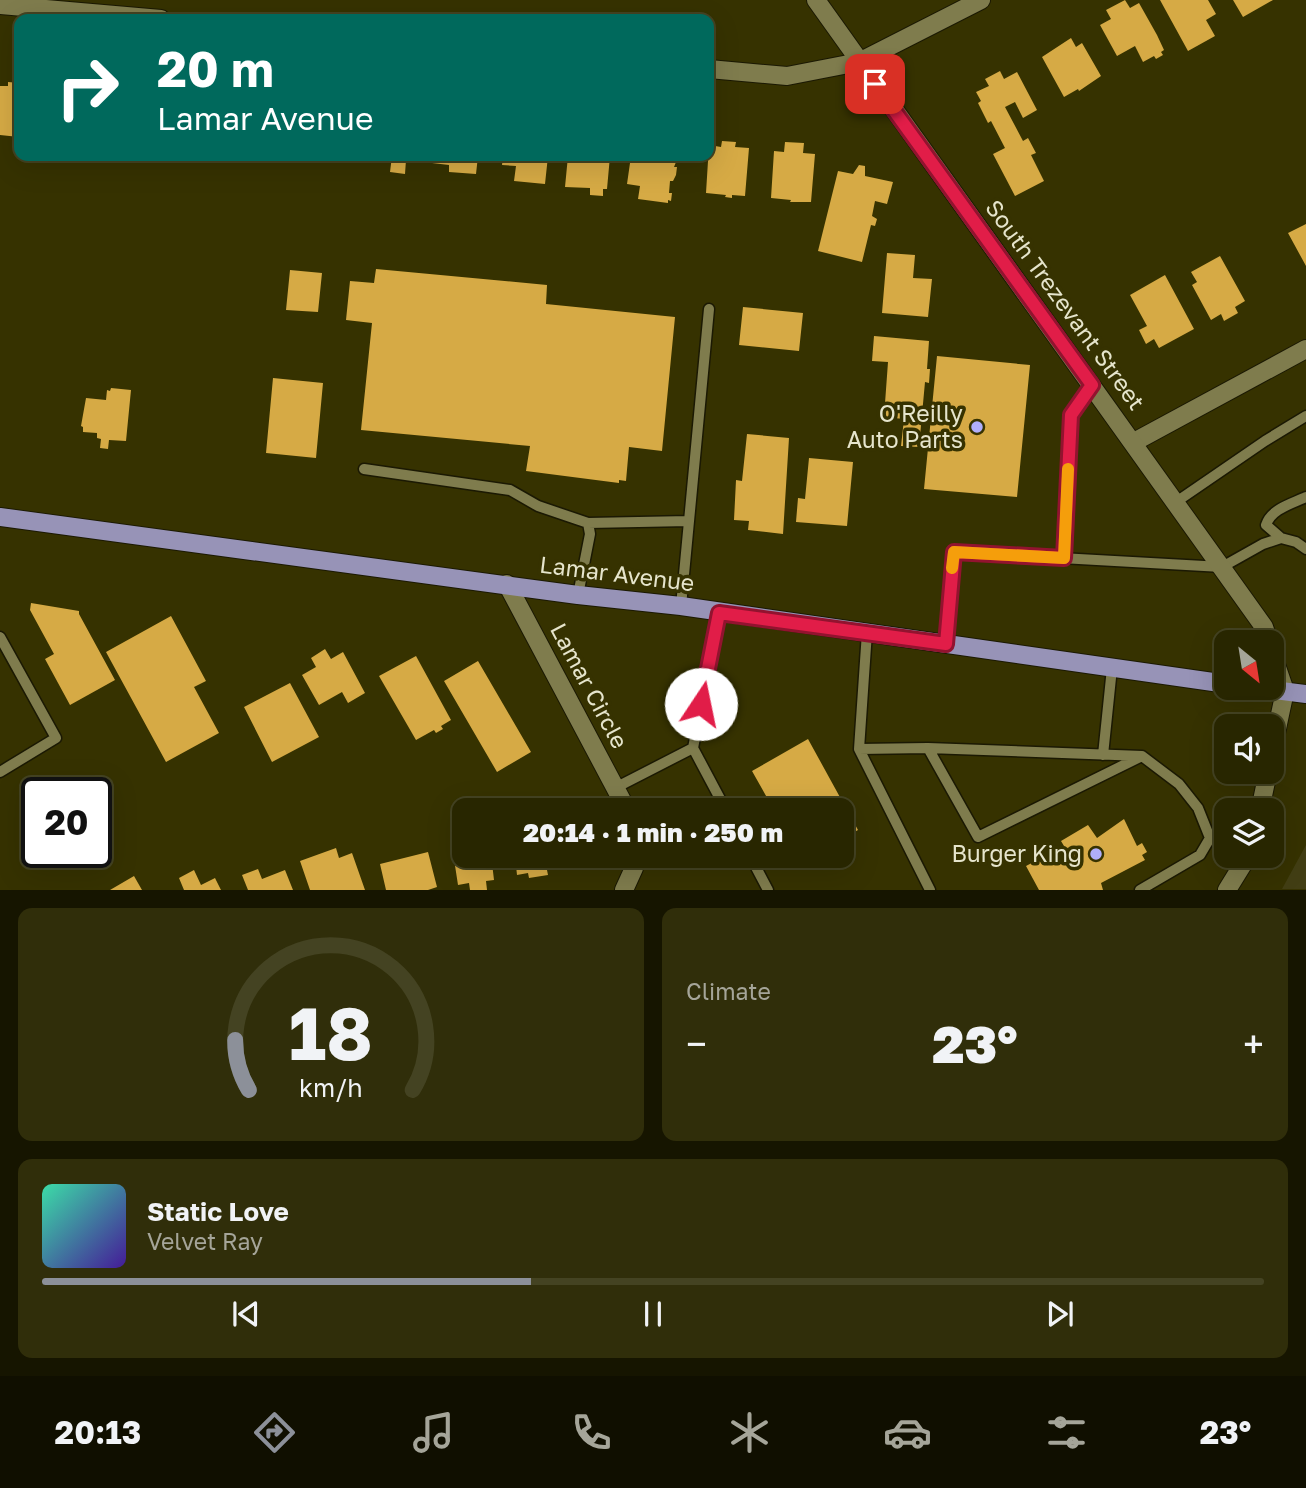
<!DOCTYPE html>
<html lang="en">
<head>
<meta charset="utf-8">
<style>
  body { margin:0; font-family:"Golos Text",sans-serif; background:#302e0a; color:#f1f3f6; height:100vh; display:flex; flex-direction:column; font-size:26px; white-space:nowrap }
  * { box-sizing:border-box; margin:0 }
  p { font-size:23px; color:#a5a599 }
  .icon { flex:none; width:38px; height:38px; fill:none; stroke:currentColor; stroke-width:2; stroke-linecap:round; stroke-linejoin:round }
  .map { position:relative; height:890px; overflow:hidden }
  .drawer { display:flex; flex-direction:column; gap:18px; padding:18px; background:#161500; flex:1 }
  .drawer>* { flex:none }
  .guide { position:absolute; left:14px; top:14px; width:700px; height:147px; border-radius:14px; box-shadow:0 7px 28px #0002,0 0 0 2px #444322; background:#00695c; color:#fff; overflow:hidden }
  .needle { width:46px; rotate:150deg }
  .buttons { position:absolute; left:1214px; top:630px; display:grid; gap:14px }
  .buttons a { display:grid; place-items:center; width:70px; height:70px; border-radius:14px; background:#282600; box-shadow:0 7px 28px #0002,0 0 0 2px #444322; font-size:35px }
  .speed { position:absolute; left:21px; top:777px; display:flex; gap:14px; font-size:35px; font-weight:700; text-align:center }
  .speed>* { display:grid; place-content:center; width:91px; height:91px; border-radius:50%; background:#282600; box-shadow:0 7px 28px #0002,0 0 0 2px #444322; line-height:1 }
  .speed .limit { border:4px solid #111; border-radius:10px; background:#fff; color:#111 }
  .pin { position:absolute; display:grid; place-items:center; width:60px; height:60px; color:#fff; margin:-30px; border-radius:14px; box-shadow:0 4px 10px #0006 }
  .me { position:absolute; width:77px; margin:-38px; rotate:11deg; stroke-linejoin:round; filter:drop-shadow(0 0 5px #0008) }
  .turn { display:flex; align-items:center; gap:24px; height:147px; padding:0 28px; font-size:32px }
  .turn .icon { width:91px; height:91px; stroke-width:2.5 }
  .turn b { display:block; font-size:49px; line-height:60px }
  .big { font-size:52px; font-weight:800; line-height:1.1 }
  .drawer .widget { flex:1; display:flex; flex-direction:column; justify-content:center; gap:10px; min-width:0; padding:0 24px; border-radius:14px; background:#302e0a }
  .drawer .dial { align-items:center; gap:0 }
  .dial svg { height:182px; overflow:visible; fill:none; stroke:#444322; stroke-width:7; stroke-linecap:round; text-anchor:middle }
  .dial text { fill:#f1f3f6; stroke:none }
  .song { display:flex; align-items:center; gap:21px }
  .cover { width:84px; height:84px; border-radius:10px; background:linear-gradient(135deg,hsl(160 70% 55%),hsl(260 70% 35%)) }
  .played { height:7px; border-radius:4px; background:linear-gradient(90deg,#8c9099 40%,#444322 40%) }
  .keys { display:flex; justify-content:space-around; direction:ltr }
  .heat { display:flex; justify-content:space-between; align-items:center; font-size:38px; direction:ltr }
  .drawer .tiles { flex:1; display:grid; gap:18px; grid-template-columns:1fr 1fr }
  .widget:last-child { grid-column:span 2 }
  .trip { position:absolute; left:452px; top:798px; width:402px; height:70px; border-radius:14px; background:#282600; box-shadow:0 7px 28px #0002,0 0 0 2px #444322; font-weight:800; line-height:70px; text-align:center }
  .tabs { display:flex; height:112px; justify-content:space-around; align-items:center; background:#100f00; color:#a5a599 }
  .tabs .icon { width:49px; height:49px }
  .tabs .active { color:#8c9099 }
  .tabs b { font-size:32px; color:#f1f3f6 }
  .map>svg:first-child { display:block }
  .built { fill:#423e14 }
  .building { fill:#d6aa45 }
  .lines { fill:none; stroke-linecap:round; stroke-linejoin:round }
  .service-casing { stroke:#1b1903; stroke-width:13 }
  .minor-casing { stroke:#1b1903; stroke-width:20 }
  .tertiary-casing { stroke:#1b1903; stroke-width:20 }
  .primary-casing { stroke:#1b1903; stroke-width:20 }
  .service { stroke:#7f7c4d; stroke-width:10 }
  .minor { stroke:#7f7c4d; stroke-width:18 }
  .tertiary { stroke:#7f7c4d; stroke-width:18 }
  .primary { stroke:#9793b7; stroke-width:18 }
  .route-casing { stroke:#92132f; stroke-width:18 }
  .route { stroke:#e11d48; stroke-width:12 }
  .slow { stroke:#f59e0b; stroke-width:12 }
  .poi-dot { fill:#b0aefa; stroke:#363200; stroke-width:2.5 }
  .labels { text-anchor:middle; stroke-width:7; stroke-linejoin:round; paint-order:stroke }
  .street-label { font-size:23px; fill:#e6e5cc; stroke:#363200 }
  .poi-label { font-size:23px; fill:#e6e5cc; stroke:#363200; text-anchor:end }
</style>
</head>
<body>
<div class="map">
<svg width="1306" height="890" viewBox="0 0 1306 890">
  <rect width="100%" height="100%" fill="#363200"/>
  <path class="built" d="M1306 845V889H1282Z"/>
  <path class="building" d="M1125 0 1130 8 1139 3 1157 35 1164 50 1161 52 1163 55 1156 59 1154 56 1143 62 1135 46 1117 56 1100 25 1111 19 1106 10Z
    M1160 0H1208L1216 14 1206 20 1215 36 1188 51Z
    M1233 0H1273L1243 17Z
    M1071 38 1076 47 1082 43 1101 76 1079 91 1078 89 1064 97 1042 57Z
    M1000 71 1004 79 1017 72 1037 110 1023 118 1015 102 1005 107 1023 141 1028 138 1036 153 1031 155 1044 181 1015 196 993 154 1005 148 991 121 988 123 978 103 981 101 976 92 989 86 985 79Z
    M8 82 19 83V137L0 135V86H8Z
    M722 141 736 142 735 147 749 148 745 196 732 195V198L725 197 726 195 706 193 709 145 721 147Z
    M785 142 804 143 803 153 815 154 811 202H790L791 200 771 198 774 151 784 152Z
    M392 156H422L421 162 406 160 405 174 390 172Z
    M433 156H478L476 174 449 172V165L432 163Z
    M503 156H548L545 184 514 181 516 166 502 165Z
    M568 156H610L607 189H603V196L590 195V188L565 187Z
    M631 156 678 157 674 167H677L676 175 673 181H670L669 193H672L671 201 668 200V203L638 199 640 186 627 184Z
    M859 165 865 166V176L893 182 887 204 875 201 872 216 877 219 875 226 871 225 862 262 818 251 838 171 853 174Z
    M1306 224V266L1288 233Z
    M887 253 915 255 913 278 932 279 928 317 882 313Z
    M1220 256 1245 301 1235 307 1238 313 1224 321 1221 314 1211 320 1192 285 1197 282 1191 272Z
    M376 269 547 285 546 304 675 317 662 451 629 447 626 481 619 480V483L526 471 530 446 361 430 372 323 346 320 350 281 374 283Z
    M290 270 322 273 318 312 286 310Z
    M1165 275 1194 329 1159 348 1154 339 1146 344 1139 330 1147 326 1130 295Z
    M743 307 803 313 799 351 739 345Z
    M874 336 929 341 927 369H930L929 383 925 382 919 447 901 446 904 419 884 417 888 362 872 361Z
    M937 356 1030 365 1017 497 924 489Z
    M273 378 323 383 316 458 266 453Z
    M111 388 131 390 126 441 109 440 108 449 100 448 101 439 97 438V433L83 432V427L81 426 86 398 106 400 107 390 110 391Z
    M747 434 789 438 783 534 748 530 749 521 734 520 736 480 742 481Z
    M809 458 853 462 847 526 796 522 798 498 805 499Z
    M31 603 79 611V614L115 680 70 705 45 659 54 654 30 610Z
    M171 616 206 681 194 687 219 733 166 762 106 652Z
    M325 649 331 659 343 652 365 693 348 703 342 692 319 705 302 675 316 667 311 658Z
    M416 656 451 720 441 726 443 729 436 733 434 730 416 740 379 676Z
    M478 661 531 752 497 772 444 681Z
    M290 683 319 737 272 762 244 707Z
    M808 739 858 830 842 839V810H774L752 771Z
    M1124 819 1137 846 1142 843 1147 852 1142 855 1145 860 1101 883 1103 890H1039L1026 866 1064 846 1061 841 1088 825 1097 838Z
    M464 838V856H495L496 863H492L494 880 486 881 487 890H470L469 883 458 885 454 859 461 857 459 839Z
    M336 848 339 858 352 853 365 890H310L300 861Z
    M428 852 437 887 428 890H386L380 864Z
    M515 856H557L559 868 547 870 548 875 529 878 528 873 517 875Z
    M258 869 262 879 285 870 293 890H248L242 875Z
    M194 870 201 885 215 878 221 890H184L179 878Z
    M134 876 142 890H110Z"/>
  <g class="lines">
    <defs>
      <path id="service" d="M364 469 510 490 538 506 588 523 590 534 578 595
        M1176 502 1265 441 1306 416
        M588 523 689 521
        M1281 538 1266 525C1271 509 1291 504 1306 497
        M1064 558 1071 415 1092 385
        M681 606 709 309
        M719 613 693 748 726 810
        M867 632 859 749 930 890
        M0 637 56 738 0 772
        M946 644 954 552 1222 567 1263 544 1281 538 1296 542 1306 549
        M928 748 978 837 1140 757
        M859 749 928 748 1142 756 1179 784 1198 808 1210 838 1200 855 1140 890
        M1103 755 1112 668
        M615 788 693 748
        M750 856 768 890"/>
      <path id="minor" d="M0 5 161 19
        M709 69 787 76 859 62 981 0
        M1134 442 1306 349
        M507 584 627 810
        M624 890 634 868 635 856"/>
      <path id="tertiary" d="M816 0 1264 627 1269 642
        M1272 653 1285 691 1272 752
        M1260 810 1268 772
        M1227 890 1248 856"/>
      <path id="primary" d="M0 517 578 595 681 606 1227 684
        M1258 688 1306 694"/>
    </defs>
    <use href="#service" class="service-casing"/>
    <use href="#minor" class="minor-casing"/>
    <use href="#tertiary" class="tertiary-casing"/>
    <use href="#primary" class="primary-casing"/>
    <use href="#service" class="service"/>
    <use href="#minor" class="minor"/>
    <use href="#tertiary" class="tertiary"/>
    <use href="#primary" class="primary"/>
  </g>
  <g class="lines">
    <defs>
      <path id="route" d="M701 704 719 613 946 644 954 552 1064 558 1071 415 1092 385 875 84"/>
    </defs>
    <use href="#route" class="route-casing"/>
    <use href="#route" class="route"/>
    <path class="slow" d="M952 568 954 552 1064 558 1068 469"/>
  </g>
  <g class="poi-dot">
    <circle cx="977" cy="427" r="7"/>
    <circle cx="1096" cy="854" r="7"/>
  </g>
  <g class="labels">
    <g class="street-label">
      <text transform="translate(1065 305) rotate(54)" y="8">South Trezevant Street</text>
      <text transform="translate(617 574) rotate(7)" y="8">Lamar Avenue</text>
      <text transform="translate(589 686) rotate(62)" y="8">Lamar Circle</text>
    </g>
    <g class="poi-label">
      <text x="963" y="422">O'Reilly<tspan x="963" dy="26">Auto Parts</tspan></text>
      <text x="1082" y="862">Burger King</text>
    </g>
  </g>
</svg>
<div class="buttons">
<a><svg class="needle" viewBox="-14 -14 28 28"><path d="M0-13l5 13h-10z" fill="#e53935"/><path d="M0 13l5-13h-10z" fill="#a5a599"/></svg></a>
<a><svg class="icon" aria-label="sound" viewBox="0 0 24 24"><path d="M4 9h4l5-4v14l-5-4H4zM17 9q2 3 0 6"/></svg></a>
<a><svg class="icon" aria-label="layers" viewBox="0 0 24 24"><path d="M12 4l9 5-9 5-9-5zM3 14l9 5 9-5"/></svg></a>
</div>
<div class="speed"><div class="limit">20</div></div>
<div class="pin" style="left:875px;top:84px;background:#d93025"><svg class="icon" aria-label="arrive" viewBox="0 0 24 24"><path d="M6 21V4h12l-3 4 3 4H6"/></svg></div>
<svg class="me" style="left:701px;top:704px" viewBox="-20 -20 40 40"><circle r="19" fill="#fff"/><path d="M0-13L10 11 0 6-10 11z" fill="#e11d48"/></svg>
<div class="trip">20:14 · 1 min · 250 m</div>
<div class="guide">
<div class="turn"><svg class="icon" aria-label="right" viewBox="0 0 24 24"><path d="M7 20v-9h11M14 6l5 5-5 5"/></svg><div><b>20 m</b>Lamar Avenue</div></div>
</div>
</div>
<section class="drawer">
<div class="tiles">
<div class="widget dial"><svg viewBox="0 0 100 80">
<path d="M14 69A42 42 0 1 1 86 69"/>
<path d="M14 69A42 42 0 0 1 8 47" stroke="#8c9099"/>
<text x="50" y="56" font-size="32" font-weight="700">18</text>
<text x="50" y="72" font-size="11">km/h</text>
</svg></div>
<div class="widget"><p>Climate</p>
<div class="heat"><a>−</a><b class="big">23°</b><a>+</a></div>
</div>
<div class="widget">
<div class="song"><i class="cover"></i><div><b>Static Love</b><p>Velvet Ray</p></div></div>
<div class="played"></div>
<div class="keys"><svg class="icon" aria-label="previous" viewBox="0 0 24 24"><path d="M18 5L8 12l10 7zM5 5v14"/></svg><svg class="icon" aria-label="pause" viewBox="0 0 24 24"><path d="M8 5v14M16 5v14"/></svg><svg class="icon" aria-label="next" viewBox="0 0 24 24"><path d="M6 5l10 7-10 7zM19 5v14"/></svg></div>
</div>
</div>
</section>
<nav class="tabs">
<b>20:13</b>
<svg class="icon active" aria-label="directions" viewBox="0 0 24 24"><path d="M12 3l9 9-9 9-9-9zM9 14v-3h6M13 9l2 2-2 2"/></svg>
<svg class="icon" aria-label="music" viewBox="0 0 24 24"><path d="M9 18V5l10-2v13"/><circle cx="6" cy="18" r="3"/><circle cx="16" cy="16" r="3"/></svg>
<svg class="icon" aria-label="phone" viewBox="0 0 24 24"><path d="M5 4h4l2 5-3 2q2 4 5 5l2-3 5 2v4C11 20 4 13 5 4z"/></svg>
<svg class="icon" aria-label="climate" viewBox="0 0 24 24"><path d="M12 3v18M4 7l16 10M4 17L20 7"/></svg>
<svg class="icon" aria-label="car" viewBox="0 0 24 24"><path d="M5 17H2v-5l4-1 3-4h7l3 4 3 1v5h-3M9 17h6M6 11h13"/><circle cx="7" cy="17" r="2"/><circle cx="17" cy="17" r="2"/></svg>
<svg class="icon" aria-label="filters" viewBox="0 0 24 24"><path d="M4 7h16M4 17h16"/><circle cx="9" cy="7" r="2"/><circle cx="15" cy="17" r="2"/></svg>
<b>23°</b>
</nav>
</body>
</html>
